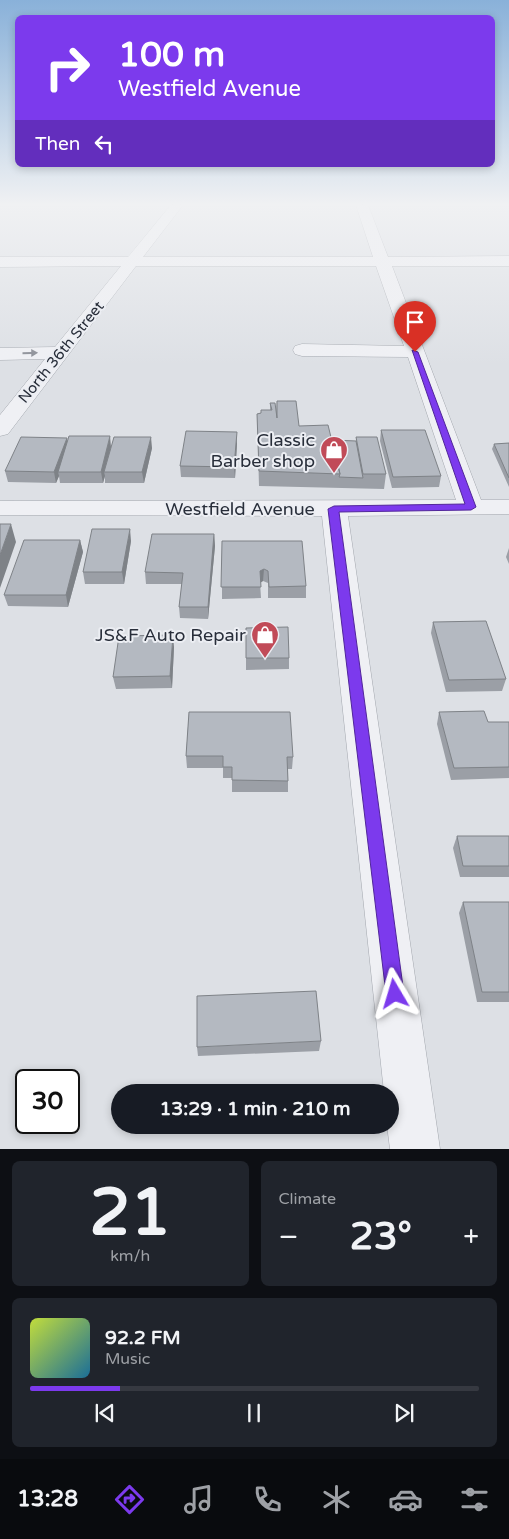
<!DOCTYPE html>
<html lang="en">
<head>
<meta charset="utf-8">
<style>
  body { margin:0; font-family:"Varela Round",sans-serif; background:#20242c; color:#f1f3f6; height:100vh; display:flex; flex-direction:column; font-size:19px; white-space:nowrap }
  * { box-sizing:border-box; margin:0 }
  p { font-size:16px; color:#9ea1a6 }
  .icon { flex:none; width:28px; height:28px; fill:none; stroke:currentColor; stroke-width:2; stroke-linecap:round; stroke-linejoin:round }
  .map { position:relative; height:1149px; overflow:hidden }
  .details { display:flex; flex-direction:column; gap:12px; padding:12px; background:#0d0f14; flex:1 }
  .details>* { flex:none }
  .top-card { position:absolute; left:15px; top:15px; width:480px; height:152px; border-radius:8px; box-shadow:0 2px 8px #0003; background:#7c3aed; color:#fff; overflow:hidden }
  .speed { position:absolute; left:15px; top:1069px; display:flex; gap:10px; font-size:25px; font-weight:700; text-align:center }
  .speed>* { display:grid; place-content:center; width:65px; height:65px; border-radius:50%; background:#171b24; box-shadow:0 2px 8px #0003; line-height:1 }
  .speed .limit { border:2px solid #111; border-radius:8px; background:#fff; color:#111 }
  .pin { position:absolute; display:grid; place-items:center; width:42px; height:42px; color:#fff; margin:-51px -21px; border-radius:50% 50% 50% 0; rotate:-45deg; box-shadow:0 0 5px #0007 }
  .pin .icon { rotate:45deg }
  .me { position:absolute; width:55px; margin:-28px; rotate:353deg; stroke-linejoin:round; filter:drop-shadow(0 0 4px #0008) }
  .turn { display:flex; align-items:center; gap:18px; height:105px; padding:0 20px; font-size:22px }
  .turn .icon { width:65px; height:65px; stroke-width:2.5 }
  .turn b { display:block; font-size:35px; line-height:42px }
  .then { display:flex; align-items:center; height:48px; padding:0 20px; background:#0003; gap:10px; font-size:19px }
  .big { font-size:38px; font-weight:700; line-height:1.1 }
  .details .widget { flex:1; display:flex; flex-direction:column; justify-content:center; gap:8px; min-width:0; padding:0 18px; border-radius:8px; background:#20242c }
  .details .dial { align-items:center; gap:0 }
  .dial b { font-size:65px; line-height:1 }
  .song { display:flex; align-items:center; gap:15px }
  .cover { width:60px; height:60px; border-radius:8px; background:linear-gradient(135deg,hsl(70 70% 55%),hsl(200 70% 35%)) }
  .played { height:5px; border-radius:2px; background:linear-gradient(90deg,#7c3aed 20%,#363941 20%) }
  .keys { display:flex; justify-content:space-around; direction:ltr }
  .heat { display:flex; justify-content:space-between; align-items:center; font-size:28px; direction:ltr }
  .details .tiles { flex:1; display:grid; gap:12px; grid-template-columns:1fr 1fr }
  .widget:last-child { grid-column:span 2 }
  .trip { position:absolute; left:111px; top:1084px; width:288px; height:50px; border-radius:25px; background:#171b24; box-shadow:0 2px 8px #0003; font-weight:700; line-height:50px; text-align:center }
  .menu { display:flex; height:80px; justify-content:space-around; align-items:center; background:#090b0e; color:#9ea1a6 }
  .menu .icon { width:35px; height:35px }
  .menu .on { color:#7c3aed }
  .menu b { font-size:22px; color:#f1f3f6 }
  .map>svg:first-child { display:block }
  .lines { fill:none; stroke-linecap:round; stroke-linejoin:round }
  .minor-casing { stroke:#a3a7ae; stroke-width:1 }
  .minor { fill:#eff0f4; fill-rule:evenodd }
  .wall { fill:#9b9fa6 }
  .shaded-wall { fill:#7e8287 }
  .building { fill:#b4b9c1; stroke:#7e8287 }
  .oneway { fill:#8c8f97 }
  .route { fill:#7c3aed; stroke:#51269a }
  .labels { text-anchor:middle; stroke-width:4; stroke-linejoin:round; paint-order:stroke }
  .far-street-label { font-size:15px; fill:#282e3a; stroke:#eceef3 }
  .poi-label { font-size:18px; fill:#282e3a; stroke:#eceef3; text-anchor:end }
  .street-label { font-size:18px; fill:#282e3a; stroke:#eceef3 }
</style>
</head>
<body>
<div class="map">
<svg width="509" height="1149" viewBox="0 0 509 1149">
  <rect width="100%" height="100%" fill="#dde0e5"/>
  <g class="lines">
    <defs>
      <path id="minor" d="M171 205H183L143 257H373L356 205H368L388 257 509 256V266H392L481 500H509V514L348 516 440 1149H390L387 1125H390V1092H384L322 516 0 515V501L456 500 408 357 302 356 295 354 293 350 295 346 302 344 404 346 376 266H136L8 434 0 436V415L45 359 0 360V348L55 347 121 266 0 267V257H128Z"/>
    </defs>
    <use href="#minor" class="minor-casing"/>
    <use href="#minor" class="minor"/>
  </g>
  <path class="wall" d="M277 401 299 426 332 440 356 441V437L386 474 384 489 259 486 257 414 261 413 270 410V403L276 413Z
    M381 430 441 476 439 487 392 488 380 441Z
    M68 441 111 447 152 448 144 483H105V476L103 483H60L59 476 56 483 8 482 5 471Z
    M237 443 235 478 181 477 180 466Z
    M509 443V487L492 449 494 444Z
    M214 534 215 546 208 619 180 618 179 607 182 584H146L145 572Z
    M80 540 83 552 68 607 8 606 4 595Z
    M131 541 124 584H85L83 572Z
    M222 541 306 586V598H268V583L263 581 260 582 261 598 222 599Z
    M509 548V564L506 557Z
    M433 622 506 679 502 691 446 692 431 633Z
    M174 647 172 688 116 689 113 677Z
    M246 658H289V669L246 670Z
    M189 712 293 757 292 769H288V792H232V778H223V768H187L186 756Z
    M439 712 488 722H509V778L451 780 437 724Z
    M457 836H509V877H460L453 848Z
    M463 902H509V1002H477L459 913Z
    M321 1041 319 1051 198 1056 197 1047Z"/>
  <path class="shaded-wall" d="M237 432V443L235 478 234 467Z
    M110 436 111 447 104 472 105 476 103 483 101 472Z
    M151 437 152 448 144 483 142 472Z
    M67 438 69 448 58 472 59 476 56 483 54 472Z
    M11 524 16 542 0 588V555Z
    M130 529 131 541 124 584 122 572Z
    M214 534 215 546 208 619V607Z
    M80 540 83 552 68 607 66 595Z
    M264 569 263 581 260 583V571Z
    M173 635 174 647 172 688 170 676Z"/>
  <path class="building" d="M277 401H296L299 426 328 425 340 474 259 471 257 414 261 413V410H272L270 403H275L277 418Z
    M381 430H425L441 476 393 477Z
    M186 431 237 432 234 467 180 466Z
    M69 436H110L101 472H58Z
    M21 437 67 438 54 472 5 471Z
    M114 437H151L142 472H104Z
    M356 437H377L386 474H363Z
    M332 440 356 441 363 478 339 477 340 474Z
    M509 443V478L494 444Z
    M0 524H11L0 555Z
    M92 529H130L122 572H83Z
    M152 534H214L208 607H179L183 573 145 572Z
    M24 540H80L66 595H4Z
    M222 541H302L306 586 269 587 268 571 264 569 260 571 261 587H221Z
    M486 621 506 679 449 680 433 622Z
    M288 627 289 658H246V628Z
    M173 635 170 676 113 677 119 636Z
    M484 711 488 722H509V767L454 768 439 712Z
    M189 712H290L293 757H287L288 781 232 780V767H223V756H186Z
    M457 836H509V866H463Z
    M463 902H509V992H482Z
    M316 991 321 1041 197 1047V996Z"/>
  <defs><path id="oneway-solid" d="M-6-.8H1V-3.2L6.5 0L1 3.2V.8H-6Z" transform="scale(1.25)"/></defs>
  <use class="oneway" href="#oneway-solid" transform="translate(30 353) rotate(-1)"/>
  <linearGradient id="sky" x2="0" y2="1"><stop stop-color="#89b1d9"/><stop offset="0.56" stop-color="#f0f1f3"/><stop offset="1" stop-color="#f0f1f3" stop-opacity="0"/></linearGradient>
  <rect width="509" height="365" fill="url(#sky)"/>
  <path class="route" d="M412 350 418 352 476 507 471 510 339 512 404 994 402 1000 395 1003 389 1000 386 994 328 509 334 506 465 504Z"/>
  <defs>
    <symbol id="shop-pin" viewBox="-11 -11 22 30"><path d="M0 17L-7.5 6A9.5 9.5 0 1 1 7.5 6Z" fill="#c14b58" stroke="#eceef3"/><path d="M-5-2.5h2.3a2.7 3.5 0 0 1 5.4 0H5L5.5 6h-11ZM-1.5-2.5h3a1.5 2.3 0 0 0-3 0Z" fill="#fff"/></symbol>
  </defs>
  <g fill-rule="evenodd">
    <use href="#shop-pin" x="318" y="434" width="32" height="43"/>
    <use href="#shop-pin" x="249" y="619" width="32" height="43"/>
  </g>
  <g class="labels">
    <g class="far-street-label">
      <text transform="translate(61 352) rotate(-51)" y="5">North 36th Street</text>
    </g>
    <g class="poi-label">
      <text x="315" y="446">Classic<tspan x="315" dy="21">Barber shop</tspan></text>
      <text x="246" y="641">JS&amp;F Auto Repair</text>
    </g>
    <g class="street-label">
      <text x="240" y="515">Westfield Avenue</text>
    </g>
  </g>
</svg>
<div class="speed"><div class="limit">30</div></div>
<div class="pin" style="left:415px;top:352px;background:#d93025"><svg class="icon" aria-label="arrive" viewBox="0 0 24 24"><path d="M6 21V4h12l-3 4 3 4H6"/></svg></div>
<svg class="me" style="left:395px;top:994px" viewBox="-20 -20 40 40"><path d="M0-17L14 15 0 8-14 15z" fill="#7c3aed" stroke="#fff" stroke-width="4"/></svg>
<div class="trip">13:29 · 1 min · 210 m</div>
<div class="top-card">
<div class="turn"><svg class="icon" aria-label="right" viewBox="0 0 24 24"><path d="M7 20v-9h11M14 6l5 5-5 5"/></svg><div><b>100 m</b>Westfield Avenue</div></div>
<div class="then">Then<svg class="icon" aria-label="left" viewBox="0 0 24 24"><path d="M17 20v-9H6M10 6l-5 5 5 5"/></svg></div>
</div>
</div>
<section class="details">
<div class="tiles">
<div class="widget dial"><b>21</b><p>km/h</p></div>
<div class="widget"><p>Climate</p>
<div class="heat"><a>−</a><b class="big">23°</b><a>+</a></div>
</div>
<div class="widget">
<div class="song"><i class="cover"></i><div><b>92.2 FM</b><p>Music</p></div></div>
<div class="played"></div>
<div class="keys"><svg class="icon" aria-label="previous" viewBox="0 0 24 24"><path d="M18 5L8 12l10 7zM5 5v14"/></svg><svg class="icon" aria-label="pause" viewBox="0 0 24 24"><path d="M8 5v14M16 5v14"/></svg><svg class="icon" aria-label="next" viewBox="0 0 24 24"><path d="M6 5l10 7-10 7zM19 5v14"/></svg></div>
</div>
</div>
</section>
<nav class="menu">
<b>13:28</b>
<svg class="icon on" aria-label="directions" viewBox="0 0 24 24"><path d="M12 3l9 9-9 9-9-9zM9 14v-3h6M13 9l2 2-2 2"/></svg>
<svg class="icon" aria-label="music" viewBox="0 0 24 24"><path d="M9 18V5l10-2v13"/><circle cx="6" cy="18" r="3"/><circle cx="16" cy="16" r="3"/></svg>
<svg class="icon" aria-label="phone" viewBox="0 0 24 24"><path d="M5 4h4l2 5-3 2q2 4 5 5l2-3 5 2v4C11 20 4 13 5 4z"/></svg>
<svg class="icon" aria-label="climate" viewBox="0 0 24 24"><path d="M12 3v18M4 7l16 10M4 17L20 7"/></svg>
<svg class="icon" aria-label="car" viewBox="0 0 24 24"><path d="M5 17H2v-5l4-1 3-4h7l3 4 3 1v5h-3M9 17h6M6 11h13"/><circle cx="7" cy="17" r="2"/><circle cx="17" cy="17" r="2"/></svg>
<svg class="icon" aria-label="filters" viewBox="0 0 24 24"><path d="M4 7h16M4 17h16"/><circle cx="9" cy="7" r="2"/><circle cx="15" cy="17" r="2"/></svg>
</nav>
</body>
</html>
